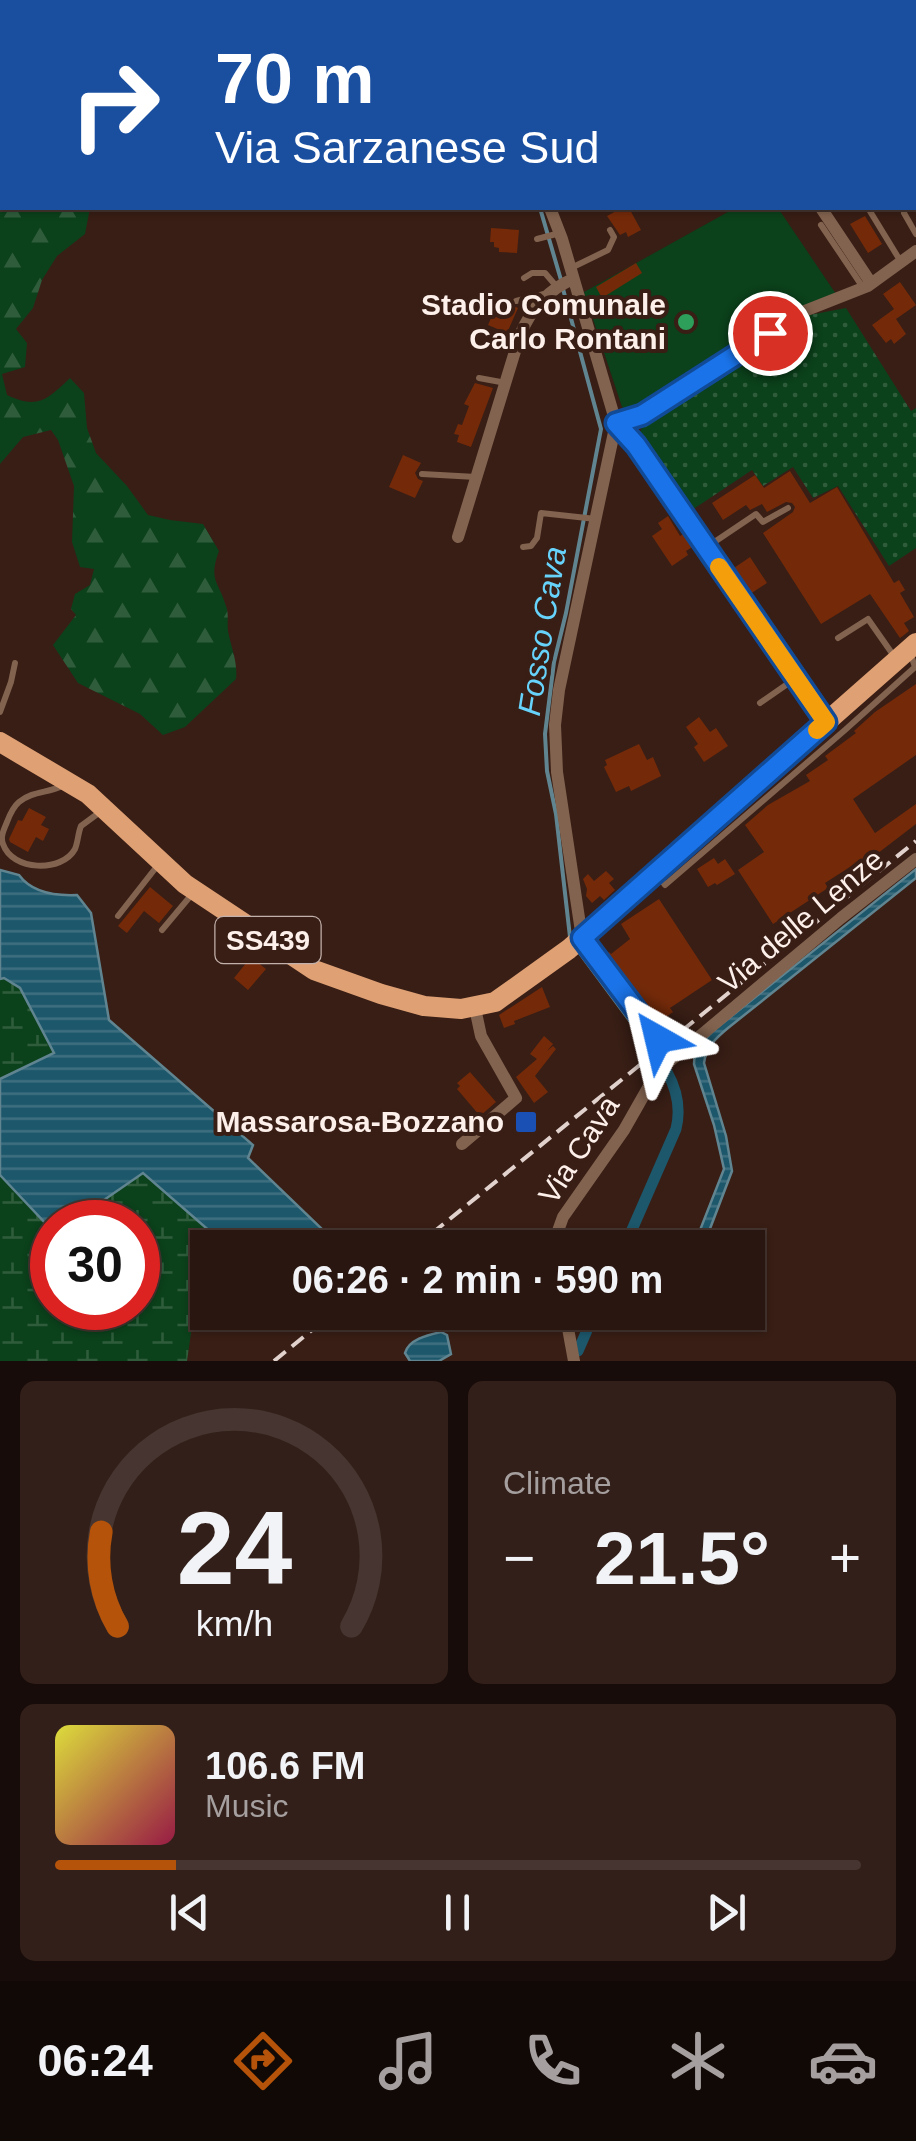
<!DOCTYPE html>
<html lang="en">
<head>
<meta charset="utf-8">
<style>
  body { margin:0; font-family:Arial,sans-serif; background:#321f19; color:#f1f3f6; height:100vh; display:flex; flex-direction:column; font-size:38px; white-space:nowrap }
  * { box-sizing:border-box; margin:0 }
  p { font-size:32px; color:#a59f9f }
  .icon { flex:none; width:55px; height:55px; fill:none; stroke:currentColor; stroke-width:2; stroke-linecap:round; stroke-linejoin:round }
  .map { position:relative; height:1361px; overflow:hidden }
  .drawer { display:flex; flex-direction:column; gap:20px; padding:20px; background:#170c09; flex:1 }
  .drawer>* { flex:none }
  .top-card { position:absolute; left:0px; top:0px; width:918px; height:210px; box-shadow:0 2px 8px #0004,0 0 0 2px #463530; background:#1a4fa0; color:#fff; overflow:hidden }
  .speed { position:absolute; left:30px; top:1200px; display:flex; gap:20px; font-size:50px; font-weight:700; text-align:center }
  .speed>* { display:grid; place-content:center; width:130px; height:130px; border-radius:50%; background:#2a1610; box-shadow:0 2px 8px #0004,0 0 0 2px #463530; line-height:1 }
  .speed .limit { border:15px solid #d22; background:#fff; color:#111 }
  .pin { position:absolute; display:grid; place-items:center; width:85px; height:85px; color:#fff; margin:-42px; border:5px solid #fff; border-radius:50%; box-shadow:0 2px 10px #0007 }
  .me { position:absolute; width:110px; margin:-55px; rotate:323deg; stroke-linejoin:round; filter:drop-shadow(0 0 8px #0008) }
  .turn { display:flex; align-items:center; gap:35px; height:210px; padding:0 50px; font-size:45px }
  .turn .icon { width:130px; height:130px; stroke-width:2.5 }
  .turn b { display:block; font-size:70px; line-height:85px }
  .big { font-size:75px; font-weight:600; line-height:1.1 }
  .drawer .tile { flex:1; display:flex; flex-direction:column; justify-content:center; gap:15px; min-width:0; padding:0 35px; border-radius:15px; background:#321f19 }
  .drawer .dial { align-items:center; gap:0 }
  .dial svg { height:260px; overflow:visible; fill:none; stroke:#463530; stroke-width:7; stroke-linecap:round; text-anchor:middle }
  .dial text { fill:#f1f3f6; stroke:none }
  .song { display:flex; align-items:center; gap:30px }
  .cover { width:120px; height:120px; border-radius:15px; background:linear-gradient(135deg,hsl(60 70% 55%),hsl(340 70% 35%)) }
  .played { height:10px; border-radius:5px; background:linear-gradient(90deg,#b45309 15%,#463530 15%) }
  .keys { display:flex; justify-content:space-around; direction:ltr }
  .heat { display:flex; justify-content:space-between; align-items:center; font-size:55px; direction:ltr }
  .drawer .tiles { flex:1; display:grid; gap:20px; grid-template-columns:1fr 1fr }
  .tile:last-child { grid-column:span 2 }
  .trip { position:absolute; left:190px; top:1230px; width:575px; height:100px; border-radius:0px; background:#2a1610; box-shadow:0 2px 8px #0004,0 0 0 2px #463530; font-weight:600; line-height:100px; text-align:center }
  .tab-bar { display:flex; height:160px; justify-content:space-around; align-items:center; background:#110906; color:#a59f9f }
  .tab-bar .icon { width:70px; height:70px }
  .tab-bar .on { color:#b45309 }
  .tab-bar b { font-size:45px; color:#f1f3f6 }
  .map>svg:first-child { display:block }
  .grass { fill:url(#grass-dots) }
  .forest { fill:url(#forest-firs) }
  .wetland { fill:url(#wetland-marsh); fill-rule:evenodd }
  .park { fill:#0b411b }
  .water { fill:url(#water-rules); stroke:#608591; stroke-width:2.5 }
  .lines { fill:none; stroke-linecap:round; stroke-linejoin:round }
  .stream { stroke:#608591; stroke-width:4 }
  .canal { stroke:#1d576b; stroke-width:11 }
  .building { fill:#742a09 }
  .lane { stroke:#82634f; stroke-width:6 }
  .street { stroke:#82634f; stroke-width:12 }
  .primary { stroke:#dfa074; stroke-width:20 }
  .rail { stroke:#e2d2cd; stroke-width:4; stroke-dasharray:15 8; stroke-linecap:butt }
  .route-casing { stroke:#114b97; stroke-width:25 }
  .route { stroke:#1a73e8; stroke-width:18 }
  .slow { stroke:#f59e0b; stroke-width:18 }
  .leisure-dot { fill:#2e9e5b; stroke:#381e15; stroke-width:4 }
  .transit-dot { fill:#1a4fb4; stroke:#381e15; stroke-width:4 }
  .labels { text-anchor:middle; stroke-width:8; stroke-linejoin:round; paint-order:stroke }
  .shield { fill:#381e15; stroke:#c2b0aa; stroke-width:2.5 }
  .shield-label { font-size:28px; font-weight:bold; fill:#fdefea }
  .poi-label { font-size:30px; font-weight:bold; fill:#fdefea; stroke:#381e15; text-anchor:end }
  .street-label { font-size:30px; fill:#fdefea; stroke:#381e15 }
  .water-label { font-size:32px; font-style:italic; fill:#67d3fb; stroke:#381e15 }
</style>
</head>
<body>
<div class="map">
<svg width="916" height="1361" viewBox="0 0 916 1361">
  <defs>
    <pattern id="grass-dots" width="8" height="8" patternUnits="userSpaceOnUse" patternTransform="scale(2.5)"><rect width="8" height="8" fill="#0b411b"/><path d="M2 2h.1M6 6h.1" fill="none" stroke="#2f5d3c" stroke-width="1.8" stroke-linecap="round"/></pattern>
    <pattern id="forest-firs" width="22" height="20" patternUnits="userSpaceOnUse" patternTransform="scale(2.5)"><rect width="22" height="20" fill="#0b411b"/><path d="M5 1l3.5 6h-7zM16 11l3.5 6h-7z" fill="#2f5d3c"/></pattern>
    <pattern id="wetland-marsh" width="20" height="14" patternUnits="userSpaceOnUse" patternTransform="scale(2.5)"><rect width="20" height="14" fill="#0b411b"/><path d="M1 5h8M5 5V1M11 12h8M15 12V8" fill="none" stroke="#2f5d3c"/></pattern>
    <pattern id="water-rules" width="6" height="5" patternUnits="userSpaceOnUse" patternTransform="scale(2.5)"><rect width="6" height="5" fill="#1d576b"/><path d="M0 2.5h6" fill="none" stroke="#3f6f80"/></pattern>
  </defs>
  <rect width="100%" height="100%" fill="#381e15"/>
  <path class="grass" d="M846 308 911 411 916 408V548L889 566 838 486 813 498 793 467 763 486 752 470 692 510 639 436 644 421 804 316Z"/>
  <path class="forest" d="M2 29V208H90L85 234 57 256 42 280 33 308 16 329 27 343 25 367 2 374 7 395C38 410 48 399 70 378L84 393 87 428 96 453 127 486 148 515 170 520 203 524 219 551C208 581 219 581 226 606 229 613 227 623 228 631 231 647 238 663 236 679L185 727 163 735 140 714 78 683 53 645 76 615 71 609 75 594 90 585 94 569 80 567 72 542 74 486 58 440 51 430 23 437 0 464V31Z"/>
  <path class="wetland" d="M0 870 19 875C33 893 55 896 77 895L91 913 109 1020 253 1145 248 1158 322 1229 297 1247 208 1248V1312L210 1313 192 1326 187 1361H0ZM52 1222H138V1308H52Z"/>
  <path class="park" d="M735 208H778L836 294 638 412 633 413 622 407 584 292Z"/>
  <path class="water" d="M916 869V878L728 1028C716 1038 706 1047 704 1063L726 1136 732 1171 703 1247 693 1248 724 1169 714 1125 694 1064 695 1050 714 1030Z
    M0 870 19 875C32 893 55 896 77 895L91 913 109 1020 253 1145 248 1158 322 1229 297 1247H228L143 1173 72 1222H52V1245L46 1241 37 1240 46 1224 0 1175V1079L54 1053 20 988 4 978 0 979Z
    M441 1332 447 1335 451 1354 439 1361H410L405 1353C409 1339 428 1335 441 1332Z"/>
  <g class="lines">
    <path class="stream" d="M298 0 301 2
      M540 208 561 280
      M563 289 601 429 566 613 554 662 545 734 547 771 556 814 570 937
      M577 949 648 1045"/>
    <path class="canal" d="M624 1248 676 1129C681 1109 677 1090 667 1072
      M578 1351 595 1312"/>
  </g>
  <path class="building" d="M622 208H629L641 230 628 237 626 232 620 235 607 216Z
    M865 216 882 244 868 253 850 224Z
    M491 228 519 230 517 253 499 252V248L494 247V242H490Z
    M636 263 642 273 602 298 596 287Z
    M900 282 916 305 896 319 906 334 894 344 891 339 886 343 872 325 894 309 883 294Z
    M499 300 518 308 507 333 488 325Z
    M475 383 493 388 471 447 457 442 459 435 454 434 458 424 462 425 469 406 464 404Z
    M403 455 421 463 415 473 418 479 423 481 415 498 389 487Z
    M790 471 810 503 837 487 894 583 899 580 905 590 900 593 914 617 904 623 909 631 904 635 900 638 870 594 821 624 763 533 793 512 795 507 792 503 786 502 767 512 762 504 750 510 746 505 723 520 712 503 755 475 764 488Z
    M668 516 680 536 685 533 694 546 686 551 688 555 672 566 652 536 662 529 658 523Z
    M750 557 767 583 750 594 734 568Z
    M916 684V755L853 799 875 833 916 804V824L869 860 867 856 825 883 828 888 773 924 738 870 764 852 745 825 768 805 810 781 806 775 828 760 825 756 856 733 854 731 875 712Z
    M699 717 710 732 716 728 728 746 704 762 694 747 698 744 686 727Z
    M639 744 647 760 653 757 661 776 631 791 629 786 616 792 604 767 607 765 605 760Z
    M29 808 46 817 41 825 49 829 43 841 36 837 28 852 10 842 9 839 18 820 22 821Z
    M714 858 718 864 725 859 735 874 717 885 715 883 708 887 697 869Z
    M606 871 614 879 609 883 615 890 604 900 600 896 592 903 586 896 587 889 583 879 588 874 594 881Z
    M150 887 173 906 159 923 144 911 127 933 118 926Z
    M659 899 712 980 670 1008 673 1012 658 1023 606 954 609 952 611 954 630 939 621 924Z
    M251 957 266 969 248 990 234 978Z
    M542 987 550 1007 514 1021 515 1024 504 1028 499 1015Z
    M544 1036 553 1044 547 1051 553 1046 556 1049 535 1076 548 1092 534 1103 516 1077 537 1059 530 1054Z
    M470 1072 496 1102 480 1116 457 1089 460 1086 457 1083Z"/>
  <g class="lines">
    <path class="lane" d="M275 0 279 2
      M508 0 514 2
      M553 0 555 2
      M255 2 257 0
      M519 2 532 0
      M915 150 916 151
      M868 208 901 262
      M904 213 916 234
      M821 225 862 286
      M537 239 560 233
      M571 268 608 250 614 237 610 230
      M524 278 532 273H545L557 287
      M516 301 544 294
      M479 378 506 383
      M422 474 476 477
      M523 547 531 546 537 538 541 513 596 519
      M707 547 756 514 763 522 788 508
      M838 638 868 619 896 659
      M760 703 796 678
      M0 712 11 682 15 663
      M62 786C48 793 32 791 19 802 13 807 10 814 7 822 4 829 0 837 3 844 12 871 62 873 75 849 78 842 78 833 81 826L100 812
      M657 874 665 885 845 730 915 667 911 655
      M118 916 158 865
      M162 930 193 893"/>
    <path class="street" d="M309 0 312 2
      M473 0V2
      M829 0 831 2
      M915 143 916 144
      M550 208 562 239 616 423 637 445 825 722
      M821 208 871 283
      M458 537 520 335C531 309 547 290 573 279
      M671 1059 582 938 557 772 555 725 559 690 616 423 630 421 642 415 802 312 868 286 916 251
      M462 1144 516 1098 481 1036 475 1008
      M555 1248 554 1242 563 1217 624 1130 657 1072 841 918 916 859
      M565 1312 574 1361"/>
    <path class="primary" d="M0 742 88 794 185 884 314 970 381 994 424 1006 461 1009 495 1002 569 949 916 643"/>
    <path class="rail" d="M414 1248 916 841
      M274 1361 334 1312"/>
  </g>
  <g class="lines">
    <defs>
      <path id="route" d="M658 1039 582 938 826 722 636 445 616 423 642 415 770 333"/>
    </defs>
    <use href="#route" class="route-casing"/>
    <use href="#route" class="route"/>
    <path class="slow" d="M719 567 826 722 817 730"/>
  </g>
  <circle class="leisure-dot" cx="686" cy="322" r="10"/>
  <rect class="transit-dot" x="514" y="1110" width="24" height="24" rx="5"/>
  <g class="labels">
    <rect class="shield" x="215.5" y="917" width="105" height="46" rx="8"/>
    <g class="shield-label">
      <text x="268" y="950">SS439</text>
    </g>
    <g class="poi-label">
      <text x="666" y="315">Stadio Comunale<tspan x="666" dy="34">Carlo Rontani</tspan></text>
      <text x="504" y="1132">Massarosa-Bozzano</text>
    </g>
    <g class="street-label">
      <text transform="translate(801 921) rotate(-40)" y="10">Via delle Lenze</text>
      <text transform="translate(579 1150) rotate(-57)" y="10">Via Cava</text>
    </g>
    <g class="water-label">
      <text transform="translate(542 631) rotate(-81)" y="11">Fosso Cava</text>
    </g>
  </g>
</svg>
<div class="speed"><div class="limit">30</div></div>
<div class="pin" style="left:770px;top:333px;background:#d93025"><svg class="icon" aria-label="arrive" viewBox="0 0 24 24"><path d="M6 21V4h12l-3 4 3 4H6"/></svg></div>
<svg class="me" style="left:658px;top:1039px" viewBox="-20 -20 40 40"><path d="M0-17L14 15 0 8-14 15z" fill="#1a73e8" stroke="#fff" stroke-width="4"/></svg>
<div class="trip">06:26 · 2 min · 590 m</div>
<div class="top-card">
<div class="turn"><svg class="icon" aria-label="right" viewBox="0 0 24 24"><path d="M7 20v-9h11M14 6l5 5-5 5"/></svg><div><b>70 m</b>Via Sarzanese Sud</div></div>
</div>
</div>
<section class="drawer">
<div class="tiles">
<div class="tile dial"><svg viewBox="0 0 100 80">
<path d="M14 69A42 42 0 1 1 86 69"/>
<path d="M14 69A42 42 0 0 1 9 40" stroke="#b45309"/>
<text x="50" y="56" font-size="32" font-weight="700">24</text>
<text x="50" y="72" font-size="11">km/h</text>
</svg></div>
<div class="tile"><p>Climate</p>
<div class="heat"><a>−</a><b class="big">21.5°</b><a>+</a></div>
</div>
<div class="tile">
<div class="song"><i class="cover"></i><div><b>106.6 FM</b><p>Music</p></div></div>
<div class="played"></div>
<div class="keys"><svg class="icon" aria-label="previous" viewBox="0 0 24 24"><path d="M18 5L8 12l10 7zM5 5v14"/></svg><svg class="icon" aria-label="pause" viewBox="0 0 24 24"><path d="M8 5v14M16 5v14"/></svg><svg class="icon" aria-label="next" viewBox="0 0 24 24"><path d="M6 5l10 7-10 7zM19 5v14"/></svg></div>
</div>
</div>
</section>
<nav class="tab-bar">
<b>06:24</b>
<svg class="icon on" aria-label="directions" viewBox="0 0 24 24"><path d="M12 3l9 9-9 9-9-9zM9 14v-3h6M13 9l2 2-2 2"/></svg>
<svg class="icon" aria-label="music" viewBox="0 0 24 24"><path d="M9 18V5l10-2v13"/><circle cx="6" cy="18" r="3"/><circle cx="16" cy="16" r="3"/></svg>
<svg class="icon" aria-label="phone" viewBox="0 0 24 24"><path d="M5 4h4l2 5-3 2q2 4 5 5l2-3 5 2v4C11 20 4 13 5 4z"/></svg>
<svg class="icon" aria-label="climate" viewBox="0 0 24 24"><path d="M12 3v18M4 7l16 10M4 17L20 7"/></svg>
<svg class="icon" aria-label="car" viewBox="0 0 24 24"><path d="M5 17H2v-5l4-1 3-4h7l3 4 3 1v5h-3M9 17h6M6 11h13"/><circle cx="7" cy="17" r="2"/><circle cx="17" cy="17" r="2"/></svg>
</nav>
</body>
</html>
